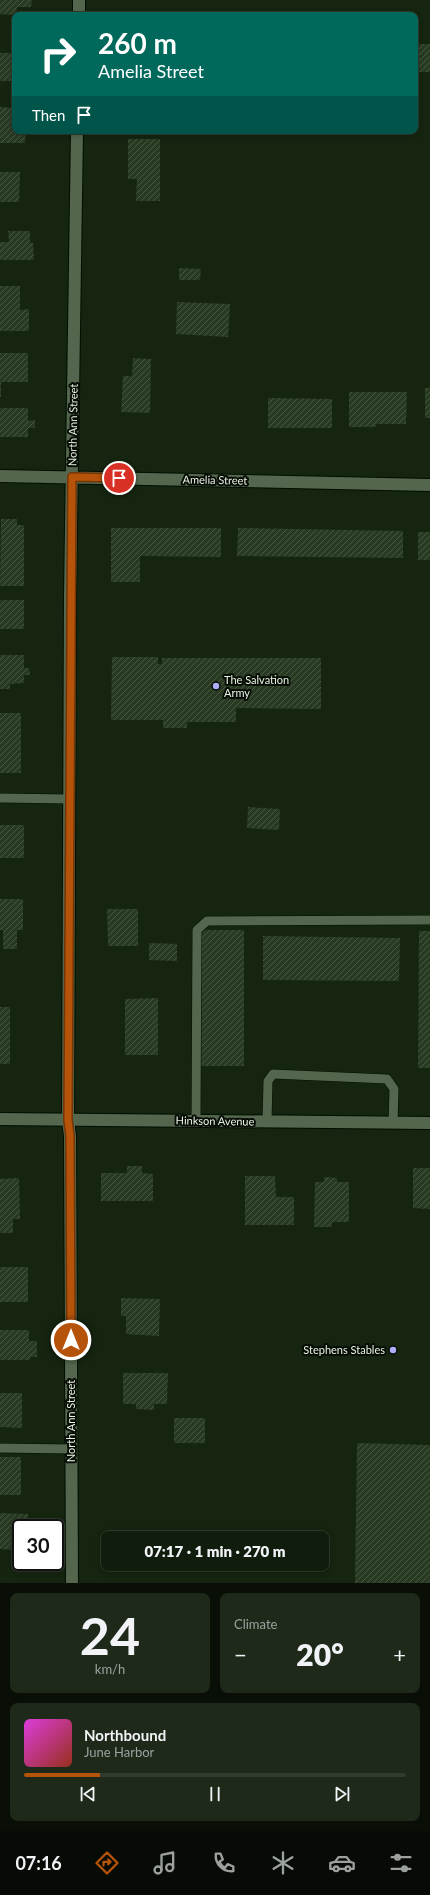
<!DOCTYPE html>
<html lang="en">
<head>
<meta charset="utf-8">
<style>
  body { margin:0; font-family:Lato,sans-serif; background:#1e291a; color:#f1f3f6; height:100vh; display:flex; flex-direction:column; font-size:15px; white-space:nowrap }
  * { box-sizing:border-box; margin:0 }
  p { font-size:13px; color:#9ca19d }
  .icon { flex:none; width:22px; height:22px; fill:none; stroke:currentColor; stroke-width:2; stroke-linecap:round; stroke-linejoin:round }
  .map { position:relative; height:1583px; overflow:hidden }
  .side { display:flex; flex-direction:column; gap:10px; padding:10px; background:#090f07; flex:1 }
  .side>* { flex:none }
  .banner { position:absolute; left:12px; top:12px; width:406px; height:122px; border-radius:8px; box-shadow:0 2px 6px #0003,0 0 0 1px #303a2d; background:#00695c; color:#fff; overflow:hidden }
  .speed { position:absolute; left:12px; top:1519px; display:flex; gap:8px; font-size:20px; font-weight:700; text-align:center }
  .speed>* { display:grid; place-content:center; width:52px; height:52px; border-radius:50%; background:#101c0c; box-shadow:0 2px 6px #0003,0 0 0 1px #303a2d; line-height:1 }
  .speed .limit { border:2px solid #111; border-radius:6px; background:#fff; color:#111 }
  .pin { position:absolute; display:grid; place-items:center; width:34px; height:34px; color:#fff; margin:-17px; border:2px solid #fff; border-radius:50%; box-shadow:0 1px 4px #0007 }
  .me { position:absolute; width:44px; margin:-22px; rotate:0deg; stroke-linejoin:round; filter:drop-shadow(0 0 3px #0008) }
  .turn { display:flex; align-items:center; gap:14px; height:84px; padding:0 20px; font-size:18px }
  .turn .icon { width:52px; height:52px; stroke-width:2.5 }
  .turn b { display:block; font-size:28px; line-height:34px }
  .then { display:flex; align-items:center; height:38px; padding:0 20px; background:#0003; gap:8px; font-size:15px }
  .big { font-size:30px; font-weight:800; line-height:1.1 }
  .side .widget { flex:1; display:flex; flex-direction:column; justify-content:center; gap:6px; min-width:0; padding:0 14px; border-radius:8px; background:#1e291a }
  .side .dial { align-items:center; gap:0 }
  .dial b { font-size:52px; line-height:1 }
  .song { display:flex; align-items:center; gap:12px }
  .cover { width:48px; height:48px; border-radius:6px; background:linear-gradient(135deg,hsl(300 70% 55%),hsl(10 70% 35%)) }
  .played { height:4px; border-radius:2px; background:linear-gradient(90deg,#b45309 20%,#303a2d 20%) }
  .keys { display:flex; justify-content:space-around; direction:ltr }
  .heat { display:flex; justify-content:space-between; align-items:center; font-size:22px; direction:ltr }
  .side .tiles { flex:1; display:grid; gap:10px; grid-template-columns:1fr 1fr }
  .widget:last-child { grid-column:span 2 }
  .trip { position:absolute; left:101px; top:1531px; width:228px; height:40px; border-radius:8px; background:#101c0c; box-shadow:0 2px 6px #0003,0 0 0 1px #303a2d; font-weight:800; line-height:40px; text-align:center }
  .tab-bar { display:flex; height:64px; justify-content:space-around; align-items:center; background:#060b05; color:#9ca19d }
  .tab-bar .icon { width:28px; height:28px }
  .tab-bar .current { color:#b45309 }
  .tab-bar b { font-size:18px; color:#f1f3f6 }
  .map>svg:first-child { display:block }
  .building { fill:url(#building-hatch) }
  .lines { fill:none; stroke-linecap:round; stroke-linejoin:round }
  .lane-casing { stroke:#020e00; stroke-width:10 }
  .street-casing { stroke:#020e00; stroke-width:14 }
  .lane { stroke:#54674e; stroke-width:9 }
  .street { stroke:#54674e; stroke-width:12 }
  .route-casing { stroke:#753606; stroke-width:10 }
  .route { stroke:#b45309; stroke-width:7 }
  .poi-dot { fill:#aeaefb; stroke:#060c04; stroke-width:1.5 }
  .labels { text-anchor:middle; stroke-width:4; stroke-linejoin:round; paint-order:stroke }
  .street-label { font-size:11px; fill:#e8f3e5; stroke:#060c04 }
  .poi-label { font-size:11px; fill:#e8f3e5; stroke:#060c04; text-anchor:start }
</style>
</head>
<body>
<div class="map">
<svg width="430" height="1583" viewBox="0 0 430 1583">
  <defs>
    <pattern id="building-hatch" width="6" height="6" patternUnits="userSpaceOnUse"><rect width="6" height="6" fill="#293a23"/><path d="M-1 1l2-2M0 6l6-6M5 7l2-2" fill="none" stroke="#485743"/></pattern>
  </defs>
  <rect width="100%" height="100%" fill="#152510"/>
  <path class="building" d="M0 0H32L31 7H17L16 15 0 14Z
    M418 44H430V72H418Z
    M0 53H15V81H0Z
    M0 107 15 108V131H26L25 143H0Z
    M128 139H160V201H136L137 179H128Z
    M0 172H20L19 202H0Z
    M8 231H30V243H33L34 260H0V242H9Z
    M179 268 201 269 200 280H179Z
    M0 286H20V310L29 309V331H0Z
    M177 302 230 304 228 337 176 334Z
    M0 353H28V382H1V397H0Z
    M133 358 151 359 150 413 121 412 123 376H132Z
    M425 388H430V418H425Z
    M349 392H407L406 424H376V427H349Z
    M268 398 332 399V428H268Z
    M0 408H28V421L35 420V428H28V437H0Z
    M1 519H17V525H24V586H0Z
    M111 528H221V557L140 556V582H111Z
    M238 528 403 531V558L237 556Z
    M418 532H430V560H418Z
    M0 600H24V629H0Z
    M0 655H24V668H29L30 675H24V683L10 684V689H0Z
    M112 657H158V664H162V658H321V709L236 708V722H187V728H163V720H111Z
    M0 713H21V773H0Z
    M248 807 280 809 279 830 247 828Z
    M0 825H24V858H0Z
    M0 899H23V930H17V949H3V930H0Z
    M107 909H138V946H108Z
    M201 930H244V1066H201Z
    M419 931H430V1068H418Z
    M263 936 400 938 399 981 263 980Z
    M149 943 177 944V961L149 960Z
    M158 998V1055H125V999Z
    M0 1007H10V1064H0Z
    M127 1166H142V1173L153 1174V1201H101V1173H127Z
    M413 1168H430V1209L413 1208Z
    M245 1176H275L276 1197H294V1225H245Z
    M324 1177 337 1178V1182H349V1222H332V1227H314L315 1182H324Z
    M19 1178 20 1219H13V1233H0V1179Z
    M0 1267H28V1302H0Z
    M121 1298 160 1299 159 1336 126 1334V1316H121Z
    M0 1330H29V1341H37V1357H30V1360H0Z
    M123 1373H168L167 1404H154V1410L136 1409V1404H123Z
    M0 1393H22V1428L0 1427Z
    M174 1418H205V1443H174Z
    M357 1443 430 1445V1583H355Z
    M0 1457H21V1495H0Z
    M0 1513 28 1514V1528H21V1533H19L18 1550 0 1549Z"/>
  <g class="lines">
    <defs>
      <path id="lane" d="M0 798 69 799
        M196 1121 197 930 207 921 430 920
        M267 1121 268 1081 273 1074 387 1079 394 1089 393 1123
        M0 1448 71 1449"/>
      <path id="street" d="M79 15V0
        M0 476 430 485
        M0 1119 430 1123
        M72 1583 70 1136 68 1120 70 594 77 131"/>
    </defs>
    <use href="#lane" class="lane-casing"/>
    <use href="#street" class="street-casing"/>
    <use href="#lane" class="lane"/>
    <use href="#street" class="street"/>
  </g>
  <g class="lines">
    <defs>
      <path id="route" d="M71 1340 70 1136 68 1120 72 477 119 478"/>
    </defs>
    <use href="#route" class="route-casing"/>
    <use href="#route" class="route"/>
  </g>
  <g class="poi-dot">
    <circle cx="216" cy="686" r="4"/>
    <circle cx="393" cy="1350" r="4"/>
  </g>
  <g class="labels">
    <g class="street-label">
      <text transform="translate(73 425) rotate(-89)" y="4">North Ann Street</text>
      <text transform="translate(215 480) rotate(1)" y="4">Amelia Street</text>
      <text transform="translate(215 1121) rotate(1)" y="4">Hinkson Avenue</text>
      <text transform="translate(71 1421) rotate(-90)" y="4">North Ann Street</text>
    </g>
    <g class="poi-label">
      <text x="224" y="684">The Salvation<tspan x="224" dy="13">Army</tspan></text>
      <text x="385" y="1354" text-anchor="end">Stephens Stables</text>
    </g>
  </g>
</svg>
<div class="speed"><div class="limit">30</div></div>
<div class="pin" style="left:119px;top:478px;background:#d93025"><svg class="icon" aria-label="arrive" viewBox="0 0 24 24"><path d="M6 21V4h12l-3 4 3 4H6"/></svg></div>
<svg class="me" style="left:71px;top:1340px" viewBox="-20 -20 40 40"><circle r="17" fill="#b45309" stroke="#fff" stroke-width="3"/><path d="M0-11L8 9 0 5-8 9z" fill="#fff"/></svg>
<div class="trip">07:17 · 1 min · 270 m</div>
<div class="banner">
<div class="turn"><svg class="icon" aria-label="right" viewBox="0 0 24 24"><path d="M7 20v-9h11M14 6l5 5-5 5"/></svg><div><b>260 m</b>Amelia Street</div></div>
<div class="then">Then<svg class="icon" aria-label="arrive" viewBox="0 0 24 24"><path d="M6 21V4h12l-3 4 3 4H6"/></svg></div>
</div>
</div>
<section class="side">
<div class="tiles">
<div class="widget dial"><b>24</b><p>km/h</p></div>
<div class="widget"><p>Climate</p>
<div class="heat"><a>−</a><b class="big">20°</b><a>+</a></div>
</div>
<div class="widget">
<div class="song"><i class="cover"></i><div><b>Northbound</b><p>June Harbor</p></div></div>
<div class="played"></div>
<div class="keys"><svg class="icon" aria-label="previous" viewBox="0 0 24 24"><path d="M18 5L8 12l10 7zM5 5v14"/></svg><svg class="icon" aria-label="pause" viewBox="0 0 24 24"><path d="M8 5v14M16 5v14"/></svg><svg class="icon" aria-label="next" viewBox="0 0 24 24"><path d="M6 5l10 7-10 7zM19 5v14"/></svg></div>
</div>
</div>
</section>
<nav class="tab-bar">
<b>07:16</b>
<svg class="icon current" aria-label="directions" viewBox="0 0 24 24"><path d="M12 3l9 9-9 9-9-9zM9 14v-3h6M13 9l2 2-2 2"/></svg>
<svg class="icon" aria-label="music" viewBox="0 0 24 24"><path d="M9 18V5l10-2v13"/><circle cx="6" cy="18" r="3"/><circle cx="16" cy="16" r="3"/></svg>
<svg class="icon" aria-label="phone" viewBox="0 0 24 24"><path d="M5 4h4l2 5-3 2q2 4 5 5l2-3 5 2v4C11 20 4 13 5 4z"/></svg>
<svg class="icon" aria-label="climate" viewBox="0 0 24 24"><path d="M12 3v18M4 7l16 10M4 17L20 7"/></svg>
<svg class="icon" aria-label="car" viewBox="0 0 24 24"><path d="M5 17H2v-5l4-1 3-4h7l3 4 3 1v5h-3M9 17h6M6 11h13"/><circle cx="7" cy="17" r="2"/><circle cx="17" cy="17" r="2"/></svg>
<svg class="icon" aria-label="filters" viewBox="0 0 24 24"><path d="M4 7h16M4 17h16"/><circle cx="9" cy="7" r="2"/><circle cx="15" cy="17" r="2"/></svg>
</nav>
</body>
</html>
